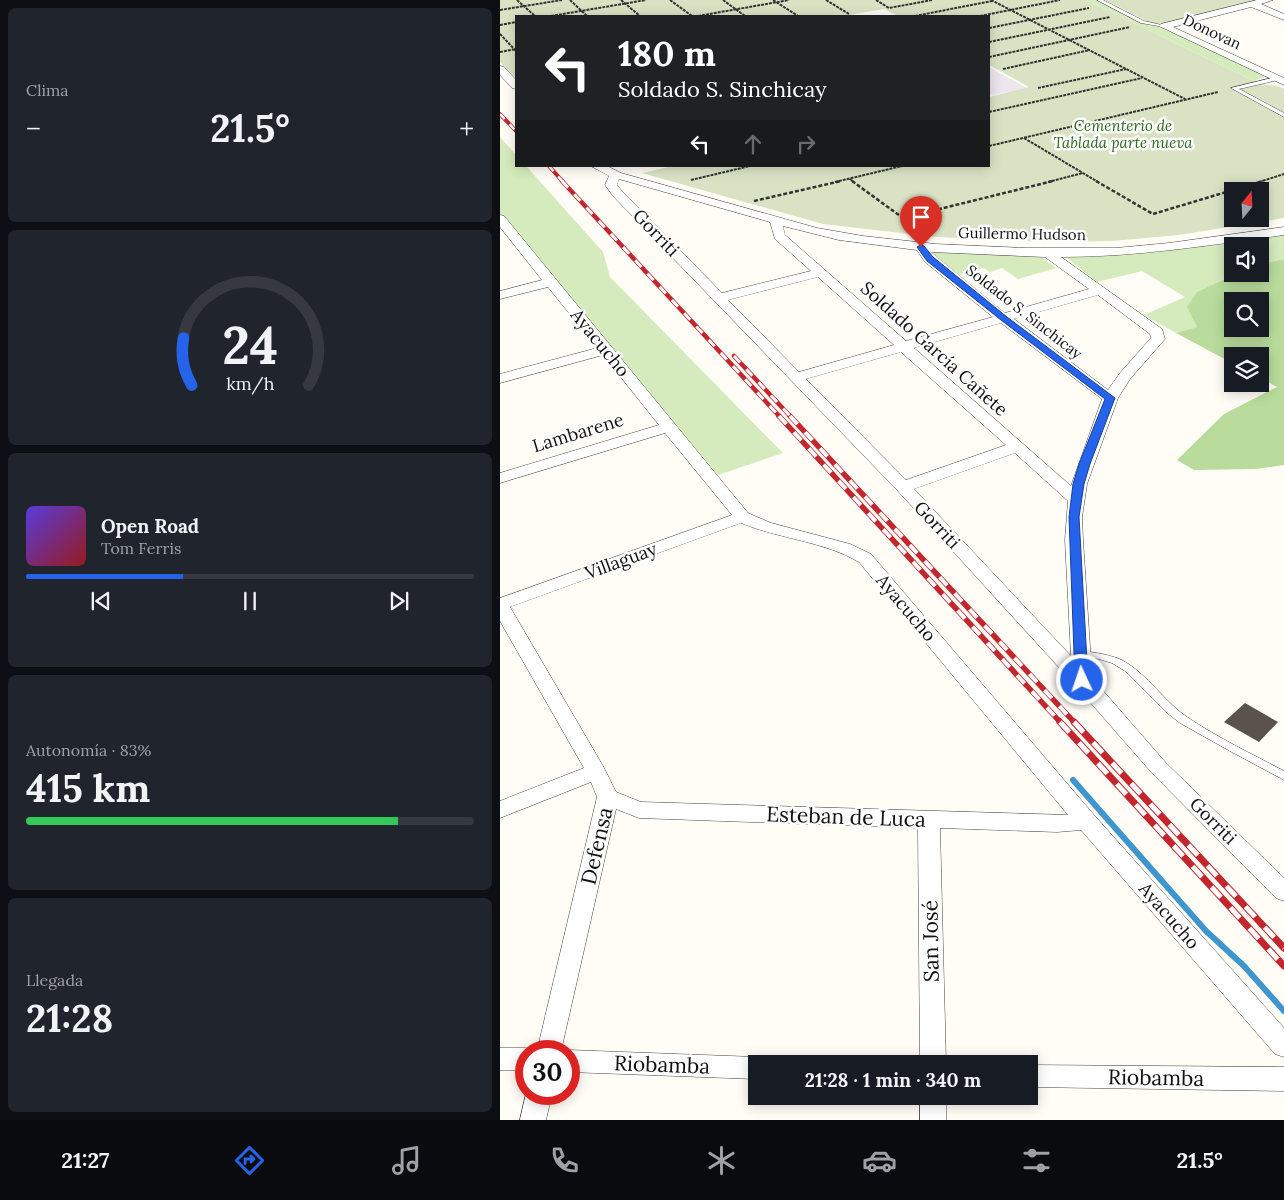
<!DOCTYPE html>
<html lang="es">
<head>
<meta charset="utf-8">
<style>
  body { margin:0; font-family:Lora,serif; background:#20242c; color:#f1f3f6; height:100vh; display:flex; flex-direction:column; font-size:19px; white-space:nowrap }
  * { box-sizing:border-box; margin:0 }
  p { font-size:16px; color:#9ea1a6 }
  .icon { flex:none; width:28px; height:28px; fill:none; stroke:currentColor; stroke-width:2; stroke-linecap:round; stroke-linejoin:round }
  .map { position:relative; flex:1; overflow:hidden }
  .panel { display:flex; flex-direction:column; gap:8px; padding:8px; background:#0d0f14; width:500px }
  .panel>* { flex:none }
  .hud { position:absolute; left:15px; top:15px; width:475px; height:152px; border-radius:0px; box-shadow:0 2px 12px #0003; background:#202124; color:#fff; overflow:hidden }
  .needle { width:32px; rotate:18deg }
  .tools { position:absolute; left:724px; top:182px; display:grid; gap:10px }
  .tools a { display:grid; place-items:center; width:45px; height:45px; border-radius:0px; background:#171b24; box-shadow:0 2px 12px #0003; font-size:25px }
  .speed { position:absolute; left:15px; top:1040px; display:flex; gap:10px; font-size:25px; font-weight:700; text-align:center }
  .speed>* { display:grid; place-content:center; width:65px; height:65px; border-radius:50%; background:#171b24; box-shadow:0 2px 12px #0003; line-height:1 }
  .speed .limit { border:8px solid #d22; background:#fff; color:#111 }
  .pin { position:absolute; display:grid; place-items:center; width:42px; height:42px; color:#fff; margin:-51px -21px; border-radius:50% 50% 50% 0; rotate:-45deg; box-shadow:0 0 5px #0007 }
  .pin .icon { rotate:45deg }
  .me { position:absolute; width:55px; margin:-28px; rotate:357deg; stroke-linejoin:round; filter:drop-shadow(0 0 4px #0008) }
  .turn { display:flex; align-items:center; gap:18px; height:105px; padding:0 20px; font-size:22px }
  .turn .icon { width:65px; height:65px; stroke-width:2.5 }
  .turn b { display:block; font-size:35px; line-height:42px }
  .lanes { display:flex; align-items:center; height:48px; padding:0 20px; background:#0003; justify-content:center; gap:25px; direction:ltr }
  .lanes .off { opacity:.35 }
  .big { font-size:38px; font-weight:700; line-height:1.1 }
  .panel .tile { flex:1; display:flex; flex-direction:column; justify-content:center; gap:8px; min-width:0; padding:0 18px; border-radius:8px; background:#20242c }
  .panel .dial { align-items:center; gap:0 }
  .dial svg { height:130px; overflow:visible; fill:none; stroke:#363941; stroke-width:7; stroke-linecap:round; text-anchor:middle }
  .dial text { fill:#f1f3f6; stroke:none }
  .song { display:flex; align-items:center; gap:15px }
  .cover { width:60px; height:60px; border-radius:8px; background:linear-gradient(135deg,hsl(250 70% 55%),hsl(0 70% 35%)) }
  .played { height:5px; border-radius:2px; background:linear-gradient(90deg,#2563eb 35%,#363941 35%) }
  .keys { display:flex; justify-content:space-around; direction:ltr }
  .heat { display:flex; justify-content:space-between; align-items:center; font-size:28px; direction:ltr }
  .charge { height:8px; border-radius:4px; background:linear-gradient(90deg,#34c759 83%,#363941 0) }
  .trip { position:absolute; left:248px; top:1055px; width:290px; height:50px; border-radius:0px; background:#171b24; box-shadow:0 2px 12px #0003; font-weight:700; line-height:50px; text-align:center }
  .tabs { display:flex; height:80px; justify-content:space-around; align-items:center; background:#090b0e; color:#9ea1a6 }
  .tabs .icon { width:35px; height:35px }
  .tabs .active { color:#2563eb }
  .tabs b { font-size:22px; color:#f1f3f6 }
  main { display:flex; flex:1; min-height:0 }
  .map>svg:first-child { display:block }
  .industrial { fill:#eee6ef }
  .green { fill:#d5ebbd }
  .forest { fill:#b9dc9c; fill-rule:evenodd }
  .cemetery { fill:#d9e3c4; fill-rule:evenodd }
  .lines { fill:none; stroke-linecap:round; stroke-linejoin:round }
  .stream { stroke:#3f96cf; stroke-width:6 }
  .building { fill:#5a524d }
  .service-casing { stroke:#444; stroke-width:1 }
  .minor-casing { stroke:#444; stroke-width:1 }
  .path-far1 { stroke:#333; stroke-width:2; stroke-dasharray:3 1; stroke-linecap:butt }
  .path { stroke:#333; stroke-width:2.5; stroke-dasharray:4 2; stroke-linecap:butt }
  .service { fill:#fff; fill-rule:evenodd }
  .minor { fill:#fff; fill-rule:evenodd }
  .rail-far3-casing { stroke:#c4262e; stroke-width:4 }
  .rail-far2-casing { stroke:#c4262e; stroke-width:4.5 }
  .rail-far1-casing { stroke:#c4262e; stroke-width:5.5 }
  .rail-casing { stroke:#c4262e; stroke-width:7 }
  .rail-far3 { stroke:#fff; stroke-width:2.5; stroke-dasharray:7; stroke-linecap:butt }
  .rail-far2 { stroke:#fff; stroke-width:3; stroke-dasharray:9; stroke-linecap:butt }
  .rail-far1 { stroke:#fff; stroke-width:4; stroke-dasharray:11; stroke-linecap:butt }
  .rail { stroke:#fff; stroke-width:5; stroke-dasharray:14; stroke-linecap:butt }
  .route { fill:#2563eb; stroke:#184099 }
  .labels { text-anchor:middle; stroke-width:5; stroke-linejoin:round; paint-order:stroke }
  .far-street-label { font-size:15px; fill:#111; stroke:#fff }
  .far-park-label { font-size:15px; font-style:italic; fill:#2f6b1f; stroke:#fff }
  .street-label { font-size:18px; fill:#111; stroke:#fff }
  .near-street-label { font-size:21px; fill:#111; stroke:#fff }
</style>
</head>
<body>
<main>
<section class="panel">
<div class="tile"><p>Clima</p>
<div class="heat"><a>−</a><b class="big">21.5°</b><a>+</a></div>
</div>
<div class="tile dial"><svg viewBox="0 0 100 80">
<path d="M14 69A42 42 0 1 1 86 69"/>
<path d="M14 69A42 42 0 0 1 9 40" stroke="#2563eb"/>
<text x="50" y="56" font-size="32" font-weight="700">24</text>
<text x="50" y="72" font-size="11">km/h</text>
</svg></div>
<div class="tile">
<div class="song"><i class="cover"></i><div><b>Open Road</b><p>Tom Ferris</p></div></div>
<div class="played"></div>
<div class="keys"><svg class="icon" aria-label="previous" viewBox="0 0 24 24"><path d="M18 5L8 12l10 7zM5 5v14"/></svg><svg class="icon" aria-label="pause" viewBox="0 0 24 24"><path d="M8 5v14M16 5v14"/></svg><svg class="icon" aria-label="next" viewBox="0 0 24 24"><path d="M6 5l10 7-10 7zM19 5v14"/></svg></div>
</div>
<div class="tile"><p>Autonomía · 83%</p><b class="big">415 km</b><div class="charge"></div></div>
<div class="tile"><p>Llegada</p><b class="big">21:28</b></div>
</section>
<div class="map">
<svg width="784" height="1120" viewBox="0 0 784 1120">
  <rect width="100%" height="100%" fill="#fffdf5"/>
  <path class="industrial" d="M489 67 527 88 489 96Z"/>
  <path class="green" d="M586 0H595L648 25 663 27 761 74 763 77 754 81Z
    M0 137 16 155V166H26L103 252 110 277 283 453 218 475 0 214Z
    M784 234V259L760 264V246H732V274H735L697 292V327L676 333 644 315 685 297 642 271 597 282 566 257Z
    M436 251 538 255 556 268 518 279 502 268 490 272 484 268 459 275 432 254Z"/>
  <path class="forest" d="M784 259V465L755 469 694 470 677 460 724 414 777 387 760 377V356H732V363L676 333 697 327 687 307 697 292 735 274H760V264ZM732 301H760V329H732Z"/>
  <path class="cemetery" d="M0 0H586L756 82C766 86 775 84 784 89V218L679 235 613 241 551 242 436 237 323 224 142 173 173 166H489V97L529 87 489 65V16H398L384 9 343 16H16L15 77 0 62ZM732 191H760V219H732Z
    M605 0H762L661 24 651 23Z"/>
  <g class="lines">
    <path class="stream" d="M573 780 706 931 744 966 784 1011"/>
  </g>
  <path class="building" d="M745 703 778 722 759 742 724 722Z"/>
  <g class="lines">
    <defs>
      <path id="service" d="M597 0H603L644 21 666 26 664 27 641 23Z
        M776 77 779 79 778 80 739 89 784 113V117L731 88Z
        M580 651C593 652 605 654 617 658 643 668 663 701 687 717 718 738 752 754 784 771V780L730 751 680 723 666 712 625 671 612 663 599 659 577 656 575 654 577 652Z"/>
      <path id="minor" d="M757 0H773L761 4 784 14V20L751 7 673 27 784 78V85L659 26 661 24Z
        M0 66 4 67 16 80V89L12 88 0 75Z
        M91 166H107L121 173 317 228 363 236 435 244 526 248H616L669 243 784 227V235C710 245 637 257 561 257L662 329 665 339 630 379 618 398 587 484 582 517 583 540 592 678 666 763 784 878V901L776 898 652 773 575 685 397 490 113 196 105 185 109 176ZM119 179 270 222 275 239 311 271 222 293 121 190 117 185ZM283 226 339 240 417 250 425 262 493 317 406 341 285 235ZM431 252 545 257 589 289 505 313ZM318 277 394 345 299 372 228 300ZM598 295 650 334 651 338 620 373 608 390 514 319ZM501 323 602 399 571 486 414 348ZM401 352 506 445 406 480 306 379ZM515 453 568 501 565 540 571 656 414 489Z
        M0 215 4 216 248 513 271 523 350 544 371 554 594 815 784 1028V1057L775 1054 581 830 557 832 440 828 446 1064H420L418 828 139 818 116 809 61 1051H37L97 797 91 782 0 818V801L84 768 0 621V598L232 515 165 433 0 483V473L159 425 103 355 0 383V374L97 348 48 287 0 299V291L42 280 0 227ZM241 523C279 539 324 541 359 562L568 815 141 802 116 792 103 766 10 607Z
        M0 1048H26L35 1051H26V1070H0Z
        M69 1050 256 1057 265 1060 267 1064H256V1079L69 1072V1051H65Z
        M529 1065 784 1067V1091L529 1087Z
        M26 1094H52L46 1120H20Z
        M420 1096H446V1120H420Z"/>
    </defs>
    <use href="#service" class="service-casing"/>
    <use href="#minor" class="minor-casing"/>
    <path class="path-far1" d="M17 0 35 16
      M70 0 87 16
      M121 0 140 16
      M170 0 192 16
      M223 0 245 16
      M273 0 298 16
      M326 0 349 14
      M376 0 389 8 432 0
      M491 0 685 99
      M0 10 62 0
      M51 16 146 0
      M198 16 289 0
      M415 16 492 1
      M480 16 560 0
      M0 25 16 22
      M489 28 589 8
      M0 34 16 51
      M489 42 610 17
      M0 52 16 49
      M489 57 630 27
      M503 69 590 50
      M538 88 626 69
      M489 112 642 78
      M524 138 598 182
      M489 146 718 92
      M350 179 354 182
      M191 180 250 166
      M335 182 402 166
      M548 182 583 173
      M759 182 784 174"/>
    <path class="path" d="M352 181 414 226
      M596 181 653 214 763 181
      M254 201 341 181
      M403 218 553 181"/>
    <use href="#service" class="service"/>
    <use href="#minor" class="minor"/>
    <defs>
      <path id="rail-far3" d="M0 114 16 131
        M49 166 63 182"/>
      <path id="rail-far2" d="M62 181 280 417
        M234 356 291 417"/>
      <path id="rail-far1" d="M279 416 561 723
        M290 416 575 723"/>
      <path id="rail" d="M560 722 784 966
        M574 722 784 948"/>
    </defs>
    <use href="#rail-far3" class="rail-far3-casing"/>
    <use href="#rail-far2" class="rail-far2-casing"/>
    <use href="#rail-far1" class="rail-far1-casing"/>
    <use href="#rail" class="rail-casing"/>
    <use href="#rail-far3" class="rail-far3"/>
    <use href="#rail-far2" class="rail-far2"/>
    <use href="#rail-far1" class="rail-far1"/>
    <use href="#rail" class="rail"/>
  </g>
  <path class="route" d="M421 245 424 246 433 257 507 317 615 398 590 464 584 484 579 517 588 680 586 683H577L575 680 569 517 573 484 579 464 605 399 501 320 427 261 417 247Z"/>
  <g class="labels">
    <g class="far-street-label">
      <text transform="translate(712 32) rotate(25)" y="5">Donovan</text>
      <text transform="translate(522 234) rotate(1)" y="5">Guillermo Hudson</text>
      <text transform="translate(524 312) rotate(38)" y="5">Soldado S. Sinchicay</text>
    </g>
    <g class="far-park-label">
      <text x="623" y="131">Cementerio de<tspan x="623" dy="17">Tablada parte nueva</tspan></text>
    </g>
    <g class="street-label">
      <text transform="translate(156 233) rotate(46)" y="6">Gorriti</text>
      <text transform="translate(100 343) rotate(51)" y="6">Ayacucho</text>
      <text transform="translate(434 349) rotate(42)" y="6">Soldado García Cañete</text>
      <text transform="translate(78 433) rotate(-17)" y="6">Lambarene</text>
      <text transform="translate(437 525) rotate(47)" y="6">Gorriti</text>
      <text transform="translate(121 561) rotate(-20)" y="6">Villaguay</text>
      <text transform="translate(406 608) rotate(50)" y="6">Ayacucho</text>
      <text transform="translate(713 821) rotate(45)" y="6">Gorriti</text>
      <text transform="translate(669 916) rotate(49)" y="6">Ayacucho</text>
    </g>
    <g class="near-street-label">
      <text transform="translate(346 817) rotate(2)" y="7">Esteban de Luca</text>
      <text transform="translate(97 846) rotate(-77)" y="7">Defensa</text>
      <text transform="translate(431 941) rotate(-91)" y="7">San José</text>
      <text transform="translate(162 1065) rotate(2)" y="7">Riobamba</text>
      <text transform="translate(656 1078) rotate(1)" y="7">Riobamba</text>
    </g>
  </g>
</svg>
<div class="tools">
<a><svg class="needle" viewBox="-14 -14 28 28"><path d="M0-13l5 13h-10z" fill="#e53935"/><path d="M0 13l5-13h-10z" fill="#9ea1a6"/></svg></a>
<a><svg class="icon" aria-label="sound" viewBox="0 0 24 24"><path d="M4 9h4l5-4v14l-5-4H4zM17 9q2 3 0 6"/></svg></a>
<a><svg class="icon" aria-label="search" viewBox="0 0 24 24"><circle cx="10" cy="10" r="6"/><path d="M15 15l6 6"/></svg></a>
<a><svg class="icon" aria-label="layers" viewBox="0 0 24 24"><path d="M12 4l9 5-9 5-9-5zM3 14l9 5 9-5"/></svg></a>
</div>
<div class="speed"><div class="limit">30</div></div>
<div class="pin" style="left:421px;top:247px;background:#d93025"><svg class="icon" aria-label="arrive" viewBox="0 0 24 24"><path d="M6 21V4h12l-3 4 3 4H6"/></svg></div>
<svg class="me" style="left:582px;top:680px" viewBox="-20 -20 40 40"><circle r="17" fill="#2563eb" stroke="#fff" stroke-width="3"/><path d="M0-11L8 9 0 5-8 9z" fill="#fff"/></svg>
<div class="trip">21:28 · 1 min · 340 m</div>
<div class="hud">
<div class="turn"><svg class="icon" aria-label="left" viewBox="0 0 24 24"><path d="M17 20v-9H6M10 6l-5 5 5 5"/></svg><div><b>180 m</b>Soldado S. Sinchicay</div></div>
<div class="lanes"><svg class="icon" aria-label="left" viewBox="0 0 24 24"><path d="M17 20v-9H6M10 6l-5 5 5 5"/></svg><svg class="icon off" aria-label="ahead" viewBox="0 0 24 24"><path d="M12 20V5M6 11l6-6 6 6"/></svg><svg class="icon off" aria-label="right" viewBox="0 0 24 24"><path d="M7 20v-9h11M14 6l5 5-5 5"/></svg></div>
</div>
</div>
</main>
<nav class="tabs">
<b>21:27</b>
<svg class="icon active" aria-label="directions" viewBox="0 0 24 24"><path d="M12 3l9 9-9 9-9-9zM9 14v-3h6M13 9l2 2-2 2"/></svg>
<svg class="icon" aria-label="music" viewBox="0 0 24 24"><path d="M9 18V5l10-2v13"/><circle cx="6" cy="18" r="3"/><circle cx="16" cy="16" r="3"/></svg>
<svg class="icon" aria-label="phone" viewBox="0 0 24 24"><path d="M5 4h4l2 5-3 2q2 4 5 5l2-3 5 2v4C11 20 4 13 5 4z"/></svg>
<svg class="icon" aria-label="climate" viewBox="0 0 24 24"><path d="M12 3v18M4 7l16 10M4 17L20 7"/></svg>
<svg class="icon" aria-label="car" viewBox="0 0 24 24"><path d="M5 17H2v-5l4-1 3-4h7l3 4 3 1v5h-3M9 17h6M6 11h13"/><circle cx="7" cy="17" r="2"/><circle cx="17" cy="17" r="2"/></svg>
<svg class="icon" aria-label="filters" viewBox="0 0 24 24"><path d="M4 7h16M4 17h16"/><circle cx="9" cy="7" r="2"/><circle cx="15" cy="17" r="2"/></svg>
<b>21.5°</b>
</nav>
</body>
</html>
